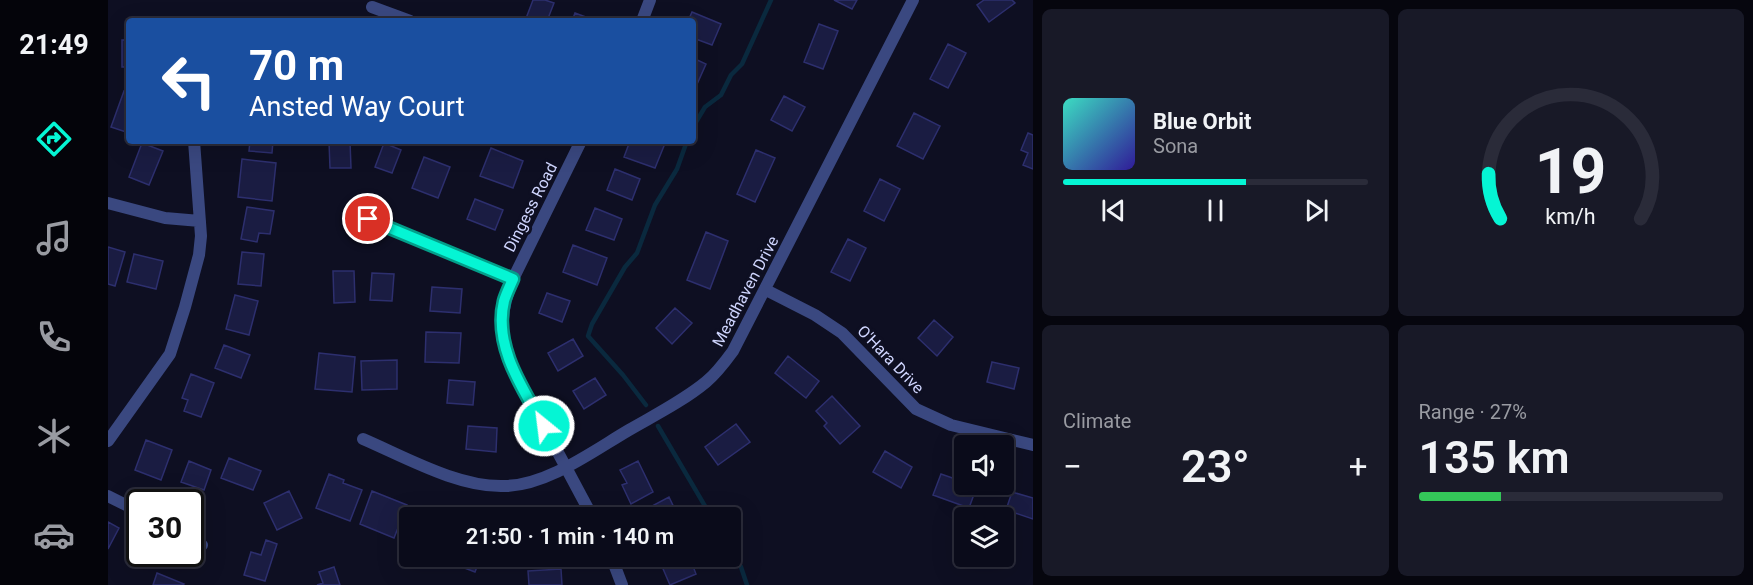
<!DOCTYPE html>
<html lang="en">
<head>
<meta charset="utf-8">
<style>
  body { margin:0; font-family:Roboto,sans-serif; background:#181927; color:#f1f3f6; height:100vh; display:flex; flex-direction:column; font-size:22px; white-space:nowrap }
  * { box-sizing:border-box; margin:0 }
  p { font-size:20px; color:#999ba2 }
  .icon { flex:none; width:33px; height:33px; fill:none; stroke:currentColor; stroke-width:2; stroke-linecap:round; stroke-linejoin:round }
  .map { position:relative; flex:1; overflow:hidden }
  .sheet { display:flex; flex-direction:column; gap:9px; padding:9px; background:#06060e; width:720px }
  .sheet>* { flex:none }
  .top-card { position:absolute; left:18px; top:18px; width:570px; height:126px; border-radius:6px; box-shadow:0 6px 24px #0002,0 0 0 2px #2a2b39; background:#1a4fa0; color:#fff; overflow:hidden }
  .tools { position:absolute; left:846px; top:435px; display:grid; gap:12px }
  .tools a { display:grid; place-items:center; width:60px; height:60px; border-radius:6px; background:#0a0b1a; box-shadow:0 6px 24px #0002,0 0 0 2px #2a2b39; font-size:30px }
  .speed { position:absolute; left:18px; top:489px; display:flex; gap:12px; font-size:30px; font-weight:700; text-align:center }
  .speed>* { display:grid; place-content:center; width:78px; height:78px; border-radius:50%; background:#0a0b1a; box-shadow:0 6px 24px #0002,0 0 0 2px #2a2b39; line-height:1 }
  .speed .limit { border:3px solid #111; border-radius:9px; background:#fff; color:#111 }
  .pin { position:absolute; display:grid; place-items:center; width:51px; height:51px; color:#fff; margin:-26px; border:3px solid #fff; border-radius:50%; box-shadow:0 2px 6px #0007 }
  .me { position:absolute; width:66px; margin:-33px; rotate:331deg; stroke-linejoin:round; filter:drop-shadow(0 0 4px #0008) }
  .turn { display:flex; align-items:center; gap:21px; height:126px; padding:0 24px; font-size:27px }
  .turn .icon { width:78px; height:78px; stroke-width:2.5 }
  .turn b { display:block; font-size:42px; line-height:51px }
  .big { font-size:45px; font-weight:600; line-height:1.1 }
  .sheet .card { flex:1; display:flex; flex-direction:column; justify-content:center; gap:9px; min-width:0; padding:0 21px; border-radius:9px; background:#181927 }
  .sheet .dial { align-items:center; gap:0 }
  .dial svg { height:156px; overflow:visible; fill:none; stroke:#2a2b39; stroke-width:7; stroke-linecap:round; text-anchor:middle }
  .dial text { fill:#f1f3f6; stroke:none }
  .song { display:flex; align-items:center; gap:18px }
  .cover { width:72px; height:72px; border-radius:9px; background:linear-gradient(135deg,hsl(170 70% 55%),hsl(250 70% 35%)) }
  .played { height:6px; border-radius:3px; background:linear-gradient(90deg,#05f5d4 60%,#2a2b39 60%) }
  .keys { display:flex; justify-content:space-around; direction:ltr }
  .heat { display:flex; justify-content:space-between; align-items:center; font-size:33px; direction:ltr }
  .charge { height:9px; border-radius:4px; background:linear-gradient(90deg,#34c759 27%,#2a2b39 0) }
  .sheet .tiles { flex:1; display:grid; gap:9px; grid-template-columns:repeat(2,1fr) }
  .trip { position:absolute; left:291px; top:507px; width:342px; height:60px; border-radius:6px; background:#0a0b1a; box-shadow:0 6px 24px #0002,0 0 0 2px #2a2b39; font-weight:600; line-height:60px; text-align:center }
  main { display:flex; flex:1; min-height:0 }
  .menu { display:flex; flex-direction:column; width:108px; justify-content:space-around; align-items:center; background:#04040a; color:#999ba2 }
  .menu .icon { width:42px; height:42px }
  .menu .active { color:#05f5d4 }
  .menu b { font-size:27px; color:#f1f3f6 }
  .map>svg:first-child { display:block }
  .lines { fill:none; stroke-linecap:round; stroke-linejoin:round }
  .stream { stroke:#0a293e; stroke-width:4.5 }
  .building { fill:#1a1c42; stroke:#2d2f6e; stroke-width:1.5 }
  .minor { stroke:#3a4880; stroke-width:12 }
  .route-casing { stroke:#039f8a; stroke-width:15 }
  .route { stroke:#05f5d4; stroke-width:10 }
  .labels { text-anchor:middle; stroke-width:6; stroke-linejoin:round; paint-order:stroke }
  .street-label { font-size:16px; fill:#cfd5fe; stroke:#0e0f22 }
</style>
</head>
<body>
<main>
<nav class="menu">
<b>21:49</b>
<svg class="icon active" aria-label="directions" viewBox="0 0 24 24"><path d="M12 3l9 9-9 9-9-9zM9 14v-3h6M13 9l2 2-2 2"/></svg>
<svg class="icon" aria-label="music" viewBox="0 0 24 24"><path d="M9 18V5l10-2v13"/><circle cx="6" cy="18" r="3"/><circle cx="16" cy="16" r="3"/></svg>
<svg class="icon" aria-label="phone" viewBox="0 0 24 24"><path d="M5 4h4l2 5-3 2q2 4 5 5l2-3 5 2v4C11 20 4 13 5 4z"/></svg>
<svg class="icon" aria-label="climate" viewBox="0 0 24 24"><path d="M12 3v18M4 7l16 10M4 17L20 7"/></svg>
<svg class="icon" aria-label="car" viewBox="0 0 24 24"><path d="M5 17H2v-5l4-1 3-4h7l3 4 3 1v5h-3M9 17h6M6 11h13"/><circle cx="7" cy="17" r="2"/><circle cx="17" cy="17" r="2"/></svg>
</nav>
<div class="map">
<svg width="925" height="585" viewBox="0 0 925 585">
  <rect width="100%" height="100%" fill="#0e0f22"/>
  <g class="lines">
    <path class="stream" d="M585 127 597 107 613 95 623 75 634 64 663 0
      M538 405 515 375 480 336 484 324 517 267 529 253 547 205 569 169 579 141
      M550 426 604 518
      M622 549 633 567 639 585"/>
  </g>
  <path class="building" d="M425 0H437L446 3 439 21H417Z
    M726 0H749L744 9Z
    M876 0H904L907 3 881 22 869 5Z
    M584 12 613 24 604 45 585 38V21H580Z
    M467 13 486 20V21H464Z
    M711 24 730 31 715 69 696 62Z
    M14 40H21V67H14Z
    M840 44 858 53 840 88 822 79Z
    M585 58 598 64 586 91 585 90Z
    M16 91 21 93V133L3 127Z
    M676 96 697 107 684 131 663 120Z
    M806 113 832 126 815 159 789 146Z
    M920 133 925 135V169L915 165 920 153 913 150Z
    M142 141H165L164 153 141 151Z
    M242 141 243 168H222L221 142Z
    M522 141H558L547 168 516 157Z
    M34 143 55 151 41 185 21 177Z
    M276 143 293 150 284 173 267 167Z
    M383 148 415 161 405 188 372 176Z
    M648 150 667 158 647 202 629 194Z
    M316 157 342 167 330 198 304 188Z
    M134 159 168 163 164 201 130 197Z
    M507 169 532 179 524 200 499 190Z
    M772 179 792 189 776 221 756 211Z
    M367 199 395 210 387 230 359 219Z
    M139 207 166 211 162 234 151 233 149 242 133 239Z
    M487 208 514 219 506 240 478 230Z
    M598 232 620 241 602 289 579 280Z
    M740 239 758 248 742 281 723 272Z
    M465 245 499 258 489 285 455 272Z
    M0 247 17 252 7 286 0 284Z
    M134 252 156 254 153 286 130 284Z
    M26 254 55 261 48 289 19 282Z
    M225 271H246L247 302 226 303Z
    M264 273 286 274 284 301 262 300Z
    M324 287 354 289 352 313 322 311Z
    M439 293 462 301 454 322 431 313Z
    M127 295 150 301 141 335 118 329Z
    M567 308 584 323 564 344 548 328Z
    M826 320 845 337 829 356 810 338Z
    M318 332 353 333 351 363 317 362Z
    M465 339 475 356 450 371 440 353Z
    M116 345 142 355 133 378 107 368Z
    M211 353 247 357 244 392 207 389Z
    M680 356 711 381 698 398 667 373Z
    M289 360V389L254 390 253 361Z
    M884 362 911 368 906 389 879 382Z
    M83 374 106 383 93 417 76 411 80 400 74 398Z
    M487 378 498 395 476 409 465 391Z
    M341 380 367 382 365 405 339 403Z
    M724 396 752 426 732 444 716 426 719 423 708 411Z
    M628 424 642 442 610 465 597 447Z
    M360 426 389 428 388 452 358 449Z
    M38 440 64 450 53 480 27 470Z
    M777 451 804 467 793 488 765 472Z
    M121 458 153 471 145 490 113 478Z
    M81 461 103 470 96 490 73 482Z
    M530 461 545 492 523 504 514 485 519 483 512 470Z
    M221 474 236 480 235 483 254 490 242 521 208 508Z
    M833 474 856 482V484L869 486 861 508 825 495Z
    M181 491 194 518 169 530 156 503Z
    M264 491 299 505 286 538 252 524Z
    M904 492 925 498V519L898 510Z
    M561 497 571 518H534L531 513Z
    M309 508 334 518H306Z
    M0 522 11 528 0 549Z
    M158 540 169 544 157 581 136 575 143 552 153 555Z
    M334 556H373L367 572 333 559Z
    M552 556H581L588 574 562 585 550 557Z
    M226 567 232 585H209L215 583 211 572Z
    M453 569 454 585H421L420 571Z
    M49 573 76 584 75 585H45Z"/>
  <g class="lines">
    <path class="minor" d="M264 7 302 21
      M534 21 542 0
      M473 141 405 279C392 312 393 325 400 359L485 518
      M0 203 57 218 92 221
      M260 219 405 279
      M658 290 707 315 734 333 808 409 843 425 925 445
      M255 439C297 457 351 488 397 486 440 485 485 451 521 430 547 415 575 401 598 382 609 373 617 362 625 351L805 0
      M0 441 62 354 77 307 91 255 93 236 86 141
      M0 496 32 512
      M82 539 94 545
      M503 556 514 585"/>
  </g>
  <g class="lines">
    <defs>
      <path id="route" d="M260 219 405 279C402 286 398 294 396 301 385 346 415 389 436 426"/>
    </defs>
    <use href="#route" class="route-casing"/>
    <use href="#route" class="route"/>
  </g>
  <g class="labels">
    <g class="street-label">
      <text transform="translate(422 207) rotate(-63)" y="6">Dingess Road</text>
      <text transform="translate(637 291) rotate(-62)" y="6">Meadhaven Drive</text>
      <text transform="translate(783 359) rotate(46)" y="6">O'Hara Drive</text>
    </g>
  </g>
</svg>
<div class="tools">
<a><svg class="icon" aria-label="sound" viewBox="0 0 24 24"><path d="M4 9h4l5-4v14l-5-4H4zM17 9q2 3 0 6"/></svg></a>
<a><svg class="icon" aria-label="layers" viewBox="0 0 24 24"><path d="M12 4l9 5-9 5-9-5zM3 14l9 5 9-5"/></svg></a>
</div>
<div class="speed"><div class="limit">30</div></div>
<div class="pin" style="left:260px;top:219px;background:#d93025"><svg class="icon" aria-label="arrive" viewBox="0 0 24 24"><path d="M6 21V4h12l-3 4 3 4H6"/></svg></div>
<svg class="me" style="left:436px;top:426px" viewBox="-20 -20 40 40"><circle r="17" fill="#05f5d4" stroke="#fff" stroke-width="3"/><path d="M0-11L8 9 0 5-8 9z" fill="#fff"/></svg>
<div class="trip">21:50 · 1 min · 140 m</div>
<div class="top-card">
<div class="turn"><svg class="icon" aria-label="left" viewBox="0 0 24 24"><path d="M17 20v-9H6M10 6l-5 5 5 5"/></svg><div><b>70 m</b>Ansted Way Court</div></div>
</div>
</div>
<section class="sheet">
<div class="tiles">
<div class="card">
<div class="song"><i class="cover"></i><div><b>Blue Orbit</b><p>Sona</p></div></div>
<div class="played"></div>
<div class="keys"><svg class="icon" aria-label="previous" viewBox="0 0 24 24"><path d="M18 5L8 12l10 7zM5 5v14"/></svg><svg class="icon" aria-label="pause" viewBox="0 0 24 24"><path d="M8 5v14M16 5v14"/></svg><svg class="icon" aria-label="next" viewBox="0 0 24 24"><path d="M6 5l10 7-10 7zM19 5v14"/></svg></div>
</div>
<div class="card dial"><svg viewBox="0 0 100 80">
<path d="M14 69A42 42 0 1 1 86 69"/>
<path d="M14 69A42 42 0 0 1 8 46" stroke="#05f5d4"/>
<text x="50" y="56" font-size="32" font-weight="700">19</text>
<text x="50" y="72" font-size="11">km/h</text>
</svg></div>
<div class="card"><p>Climate</p>
<div class="heat"><a>−</a><b class="big">23°</b><a>+</a></div>
</div>
<div class="card"><p>Range · 27%</p><b class="big">135 km</b><div class="charge"></div></div>
</div>
</section>
</main>
</body>
</html>
